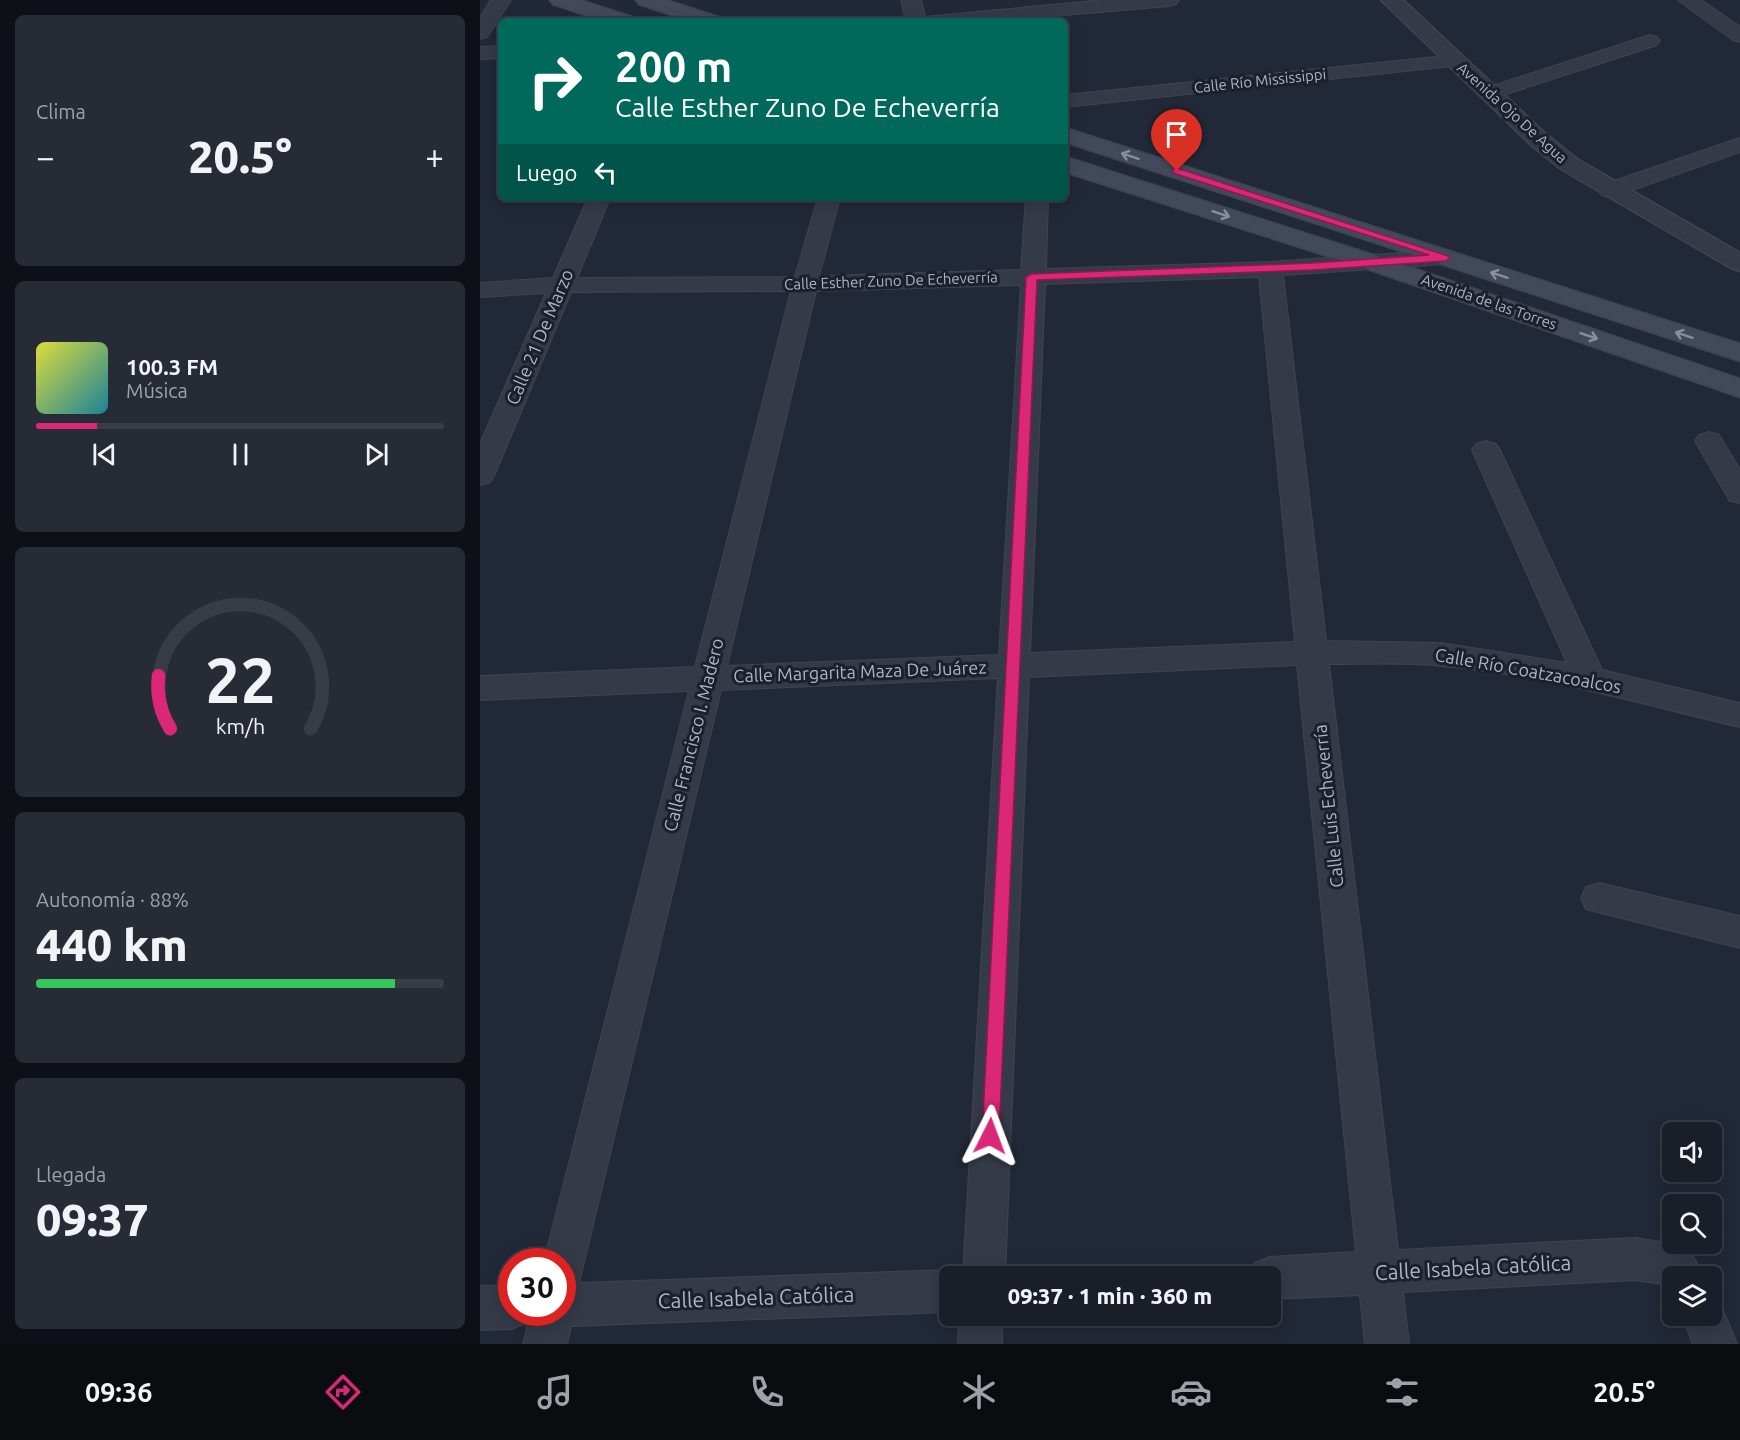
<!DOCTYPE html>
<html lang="es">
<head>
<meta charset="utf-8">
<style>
  body { margin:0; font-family:Ubuntu,sans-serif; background:#262b35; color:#f1f3f6; height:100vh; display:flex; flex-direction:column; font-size:22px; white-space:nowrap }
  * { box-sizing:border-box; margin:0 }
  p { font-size:20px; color:#9fa2a8 }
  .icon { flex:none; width:33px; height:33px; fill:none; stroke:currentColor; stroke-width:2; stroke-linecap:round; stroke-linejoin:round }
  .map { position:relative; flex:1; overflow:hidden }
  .side { display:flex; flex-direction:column; gap:15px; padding:15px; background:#0e1017; width:480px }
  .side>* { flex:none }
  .guide { position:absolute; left:18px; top:18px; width:570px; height:183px; border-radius:9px; box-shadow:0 3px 15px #0003,0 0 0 2px #373c46; background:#00695c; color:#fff; overflow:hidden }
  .tools { position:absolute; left:1182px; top:1122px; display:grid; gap:12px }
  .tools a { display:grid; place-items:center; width:60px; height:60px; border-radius:9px; background:#191e29; box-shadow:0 3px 15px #0003,0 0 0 2px #373c46; font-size:30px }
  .speed { position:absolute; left:18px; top:1248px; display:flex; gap:12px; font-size:30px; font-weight:700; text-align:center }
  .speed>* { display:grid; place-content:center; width:78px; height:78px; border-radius:50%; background:#191e29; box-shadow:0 3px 15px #0003,0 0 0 2px #373c46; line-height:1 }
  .speed .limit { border:9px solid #d22; background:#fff; color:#111 }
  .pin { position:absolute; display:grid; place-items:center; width:51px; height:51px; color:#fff; margin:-62px -26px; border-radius:50% 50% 50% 0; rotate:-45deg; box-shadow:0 0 6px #0007 }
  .pin .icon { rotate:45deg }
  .me { position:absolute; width:66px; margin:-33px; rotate:3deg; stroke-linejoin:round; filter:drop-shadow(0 0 4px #0008) }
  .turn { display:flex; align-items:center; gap:21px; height:126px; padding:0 18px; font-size:27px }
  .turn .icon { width:78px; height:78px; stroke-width:2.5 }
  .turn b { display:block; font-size:42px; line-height:51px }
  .then { display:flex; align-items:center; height:57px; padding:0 18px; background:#0003; gap:12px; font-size:22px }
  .big { font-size:45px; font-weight:800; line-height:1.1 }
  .side .widget { flex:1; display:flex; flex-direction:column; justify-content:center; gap:9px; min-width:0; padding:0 21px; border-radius:9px; background:#262b35 }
  .side .dial { align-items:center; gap:0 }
  .dial svg { height:156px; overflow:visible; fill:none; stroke:#373c46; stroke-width:7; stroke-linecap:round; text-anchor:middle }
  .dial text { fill:#f1f3f6; stroke:none }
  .song { display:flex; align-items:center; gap:18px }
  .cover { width:72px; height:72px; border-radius:9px; background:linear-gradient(135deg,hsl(60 70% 55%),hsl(190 70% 35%)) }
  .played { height:6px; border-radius:3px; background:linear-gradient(90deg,#db2777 15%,#373c46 15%) }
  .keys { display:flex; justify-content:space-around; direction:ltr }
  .heat { display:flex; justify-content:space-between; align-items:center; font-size:33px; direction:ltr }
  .charge { height:9px; border-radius:4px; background:linear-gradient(90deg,#34c759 88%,#373c46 0) }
  .trip { position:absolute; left:459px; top:1266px; width:342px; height:60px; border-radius:9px; background:#191e29; box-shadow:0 3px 15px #0003,0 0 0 2px #373c46; font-weight:800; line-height:60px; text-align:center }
  .tab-bar { display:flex; height:96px; justify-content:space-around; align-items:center; background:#0a0c10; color:#9fa2a8 }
  .tab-bar .icon { width:42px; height:42px }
  .tab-bar .current { color:#db2777 }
  .tab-bar b { font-size:27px; color:#f1f3f6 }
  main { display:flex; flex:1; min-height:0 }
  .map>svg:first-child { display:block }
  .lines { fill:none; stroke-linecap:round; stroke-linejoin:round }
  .minor-casing { stroke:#3e4451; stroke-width:2 }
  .tertiary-casing { stroke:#3e4451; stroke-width:3 }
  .secondary-casing { stroke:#3e4451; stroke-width:3 }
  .minor { fill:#343a48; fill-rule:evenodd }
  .tertiary { fill:#343a48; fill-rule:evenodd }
  .secondary { fill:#42495b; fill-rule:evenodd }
  .oneway { stroke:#888f9f }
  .route { fill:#db2777; stroke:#8e194d; stroke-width:1.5 }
  .labels { text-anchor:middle; stroke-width:6; stroke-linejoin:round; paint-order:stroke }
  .far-street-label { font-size:15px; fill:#aeb5c4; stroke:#1a202c }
  .street-label { font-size:18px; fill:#aeb5c4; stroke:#1a202c }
  .near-street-label { font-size:21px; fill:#aeb5c4; stroke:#1a202c }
</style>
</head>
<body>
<main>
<section class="side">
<div class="widget"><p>Clima</p>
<div class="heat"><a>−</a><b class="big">20.5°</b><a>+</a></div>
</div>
<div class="widget">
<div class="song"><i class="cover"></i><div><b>100.3 FM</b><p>Música</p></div></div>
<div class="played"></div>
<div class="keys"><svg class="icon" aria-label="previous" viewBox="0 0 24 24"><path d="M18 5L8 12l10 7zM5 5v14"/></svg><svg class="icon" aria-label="pause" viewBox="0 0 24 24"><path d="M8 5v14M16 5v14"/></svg><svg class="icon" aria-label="next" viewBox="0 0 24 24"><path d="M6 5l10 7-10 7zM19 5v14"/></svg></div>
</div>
<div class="widget dial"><svg viewBox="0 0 100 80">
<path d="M14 69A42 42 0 1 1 86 69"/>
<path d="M14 69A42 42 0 0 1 8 42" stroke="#db2777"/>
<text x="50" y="56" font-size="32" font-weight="700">22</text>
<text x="50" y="72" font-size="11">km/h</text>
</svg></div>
<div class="widget"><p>Autonomía · 88%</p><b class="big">440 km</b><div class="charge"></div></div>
<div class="widget"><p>Llegada</p><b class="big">09:37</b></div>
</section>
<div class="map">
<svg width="1260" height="1344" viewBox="0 0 1260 1344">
  <rect width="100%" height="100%" fill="#212837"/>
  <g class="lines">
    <defs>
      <path id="minor" d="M11 0H31L7 37 0 39V18Z
        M421 0H441L445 17 624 0H699L696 4 689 6 517 21H426Z
        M1198 0H1221L1260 27V42L1253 40Z
        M1170 35 1177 37 1180 41 1177 45 1017 97 1010 99 1003 97 1000 93 1003 89Z
        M21 46V58L0 59V47Z
        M975 55 982 57 985 61 982 65 585 107V95Z
        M1260 138V152L1138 195 1130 197 1122 195 1119 190 1122 185Z
        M108 198H130L97 278 315 277 338 198H360L339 276 541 270 546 198H568L566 269 790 262 966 250 974 252 978 257 974 262 966 264 803 275 846 641 961 643 1087 663 992 450 996 444 1006 441 1016 444 1020 450 1122 670 1260 703V727C1162 704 1064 675 963 666 925 662 887 664 849 664L918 1250 1155 1238 1195 1244 1210 1250 1223 1276H1192V1293L1187 1291 1183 1284 1155 1280 923 1292 929 1344H885L880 1295 790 1299V1276H769L775 1263 790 1257 876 1252 817 665 549 677 525 1276H470V1312L91 1326 87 1344H43L51 1313 47 1322 32 1329 0 1330V1286L32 1285V1312H82V1262H64L209 691 0 700V676L215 667 311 291 91 292 14 476 10 482 0 485V444L66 293 0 297V283L73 278ZM779 277 815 642 550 653 565 284ZM541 285 519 655 247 666 336 291ZM518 678 483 1275 470 1270 99 1283 241 690Z
        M1229 432 1239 435 1260 470V503L1250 501 1215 441 1219 435Z
        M1119 883 1260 916V948L1106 909 1101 898 1106 887Z
        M1232 1297 1239 1301 1257 1344H1213L1202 1316H1232Z
        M479 1316H522V1344H478Z"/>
      <path id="tertiary" d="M901 0H923L1067 135 1097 159 1260 253V271L1251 268 1081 169 1051 145Z"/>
      <path id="secondary" d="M70 0H100L152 17 155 21H124L73 4Z
        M156 0H186L238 17 241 21H210L159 4Z
        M585 128 1260 344V361L585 142Z
        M585 157 903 258 1260 379V397L885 268 585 172Z"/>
    </defs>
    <use href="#minor" class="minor-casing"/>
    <use href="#tertiary" class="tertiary-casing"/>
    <use href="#secondary" class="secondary-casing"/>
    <use href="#minor" class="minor"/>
    <use href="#tertiary" class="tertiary"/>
    <use href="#secondary" class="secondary"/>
  </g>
  <defs><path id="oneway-shaft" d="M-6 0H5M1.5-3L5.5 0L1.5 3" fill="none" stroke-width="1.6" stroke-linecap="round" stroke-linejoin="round" transform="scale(1.5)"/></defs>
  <g class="oneway">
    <use href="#oneway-shaft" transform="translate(650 156) rotate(-162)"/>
    <use href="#oneway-shaft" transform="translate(741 214) rotate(18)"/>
    <use href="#oneway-shaft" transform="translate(1019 275) rotate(-162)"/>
    <use href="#oneway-shaft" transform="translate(1204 335) rotate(-162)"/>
    <use href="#oneway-shaft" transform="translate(1109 336) rotate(19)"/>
  </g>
  <path class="route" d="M697 168 971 257 966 261 832 270 557 280 519 1136 516 1141 510 1144 504 1141 502 1136 546 277 551 274 832 263 949 255 693 173V169Z"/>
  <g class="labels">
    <g class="far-street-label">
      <text transform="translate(780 81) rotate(-6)" y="5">Calle Río Mississippi</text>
      <text transform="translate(1032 113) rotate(42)" y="5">Avenida Ojo De Agua</text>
      <text transform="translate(411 281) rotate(-2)" y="5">Calle Esther Zuno De Echeverría</text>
      <text transform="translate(1009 302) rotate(19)" y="5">Avenida de las Torres</text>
    </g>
    <g class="street-label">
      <text transform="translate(60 337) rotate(-67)" y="6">Calle 21 De Marzo</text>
      <text transform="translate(1048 671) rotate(10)" y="6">Calle Río Coatzacoalcos</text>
      <text transform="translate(380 672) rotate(-2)" y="6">Calle Margarita Maza De Juárez</text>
      <text transform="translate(214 735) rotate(-76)" y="6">Calle Francisco I. Madero</text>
      <text transform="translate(849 806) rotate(-96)" y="6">Calle Luis Echeverría</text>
    </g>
    <g class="near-street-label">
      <text transform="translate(993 1268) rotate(-3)" y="7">Calle Isabela Católica</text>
      <text transform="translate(276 1298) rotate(-2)" y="7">Calle Isabela Católica</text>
    </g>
  </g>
</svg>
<div class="tools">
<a><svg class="icon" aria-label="sound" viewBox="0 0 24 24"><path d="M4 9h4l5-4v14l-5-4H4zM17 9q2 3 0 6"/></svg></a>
<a><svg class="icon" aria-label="search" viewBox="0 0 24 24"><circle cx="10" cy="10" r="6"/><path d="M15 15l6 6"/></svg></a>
<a><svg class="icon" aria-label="layers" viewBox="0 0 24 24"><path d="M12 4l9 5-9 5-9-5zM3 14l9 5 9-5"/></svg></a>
</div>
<div class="speed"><div class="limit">30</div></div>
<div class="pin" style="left:697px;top:171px;background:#d93025"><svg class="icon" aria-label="arrive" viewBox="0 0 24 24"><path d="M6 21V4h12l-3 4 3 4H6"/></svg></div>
<svg class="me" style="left:510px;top:1136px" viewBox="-20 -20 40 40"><path d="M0-17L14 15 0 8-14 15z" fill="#db2777" stroke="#fff" stroke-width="4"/></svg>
<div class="trip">09:37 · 1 min · 360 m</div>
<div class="guide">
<div class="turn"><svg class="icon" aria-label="right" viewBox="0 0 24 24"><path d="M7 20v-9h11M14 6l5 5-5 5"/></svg><div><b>200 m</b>Calle Esther Zuno De Echeverría</div></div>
<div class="then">Luego<svg class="icon" aria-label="left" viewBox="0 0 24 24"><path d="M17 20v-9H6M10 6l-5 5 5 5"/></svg></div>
</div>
</div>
</main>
<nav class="tab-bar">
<b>09:36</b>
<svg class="icon current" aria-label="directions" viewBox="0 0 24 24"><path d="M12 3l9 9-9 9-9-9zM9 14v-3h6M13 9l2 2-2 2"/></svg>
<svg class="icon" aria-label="music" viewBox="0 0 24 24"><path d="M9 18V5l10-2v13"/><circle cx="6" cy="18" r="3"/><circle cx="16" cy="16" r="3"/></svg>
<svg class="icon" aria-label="phone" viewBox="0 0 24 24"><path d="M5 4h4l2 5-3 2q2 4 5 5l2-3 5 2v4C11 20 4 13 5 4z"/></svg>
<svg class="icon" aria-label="climate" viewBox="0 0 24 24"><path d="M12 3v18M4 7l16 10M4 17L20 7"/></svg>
<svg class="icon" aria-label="car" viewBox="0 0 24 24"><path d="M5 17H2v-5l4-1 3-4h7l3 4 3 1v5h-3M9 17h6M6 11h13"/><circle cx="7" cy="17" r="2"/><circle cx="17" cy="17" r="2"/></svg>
<svg class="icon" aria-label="filters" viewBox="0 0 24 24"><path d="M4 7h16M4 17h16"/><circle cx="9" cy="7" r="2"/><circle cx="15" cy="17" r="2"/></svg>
<b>20.5°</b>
</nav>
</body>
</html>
